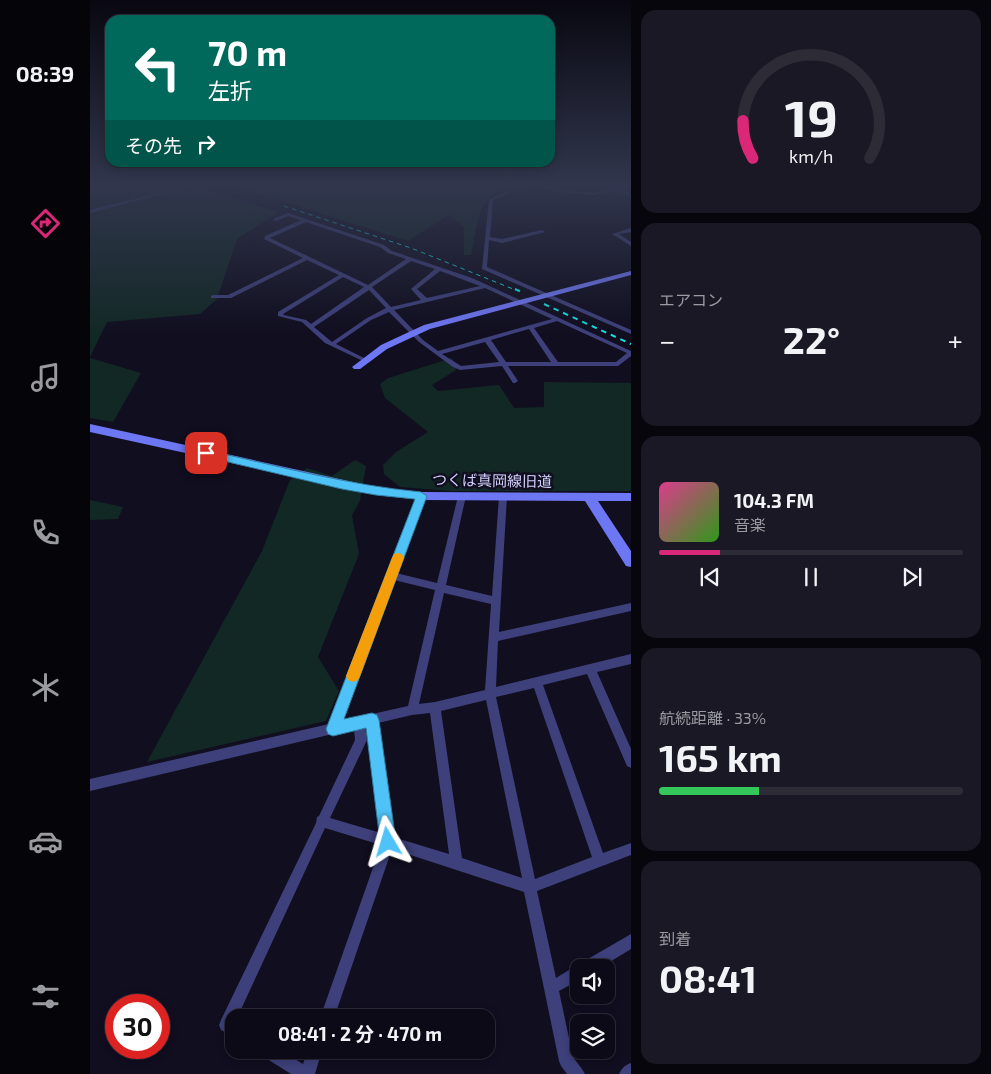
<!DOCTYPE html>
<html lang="ja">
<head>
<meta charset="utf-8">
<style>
  body { margin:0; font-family:"Exo 2","Noto Sans JP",sans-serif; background:#1a1824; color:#f1f3f6; height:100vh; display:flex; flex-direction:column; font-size:19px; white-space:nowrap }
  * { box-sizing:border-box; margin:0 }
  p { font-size:16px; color:#9a9aa1 }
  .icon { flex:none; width:28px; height:28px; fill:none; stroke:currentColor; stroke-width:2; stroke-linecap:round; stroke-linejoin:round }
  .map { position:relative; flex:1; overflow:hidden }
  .side { display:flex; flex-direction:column; gap:10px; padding:10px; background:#07060d; width:360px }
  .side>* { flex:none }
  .guide { position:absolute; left:15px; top:15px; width:450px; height:152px; border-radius:15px; box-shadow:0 2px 8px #0003,0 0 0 1px #2c2b36; background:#00695c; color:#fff; overflow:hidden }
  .tools { position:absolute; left:480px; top:959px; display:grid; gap:10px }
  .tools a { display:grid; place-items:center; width:45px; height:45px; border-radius:10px; background:#0c0a17; box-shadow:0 2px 8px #0003,0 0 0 1px #2c2b36; font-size:25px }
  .speed { position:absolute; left:15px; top:994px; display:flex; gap:10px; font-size:25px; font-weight:700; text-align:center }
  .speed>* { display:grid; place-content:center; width:65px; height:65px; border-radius:50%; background:#0c0a17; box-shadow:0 2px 8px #0003,0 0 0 1px #2c2b36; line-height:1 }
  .speed .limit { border:8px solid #d22; background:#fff; color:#111 }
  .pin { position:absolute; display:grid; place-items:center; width:42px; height:42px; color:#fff; margin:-21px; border-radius:10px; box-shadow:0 2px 8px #0006 }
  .me { position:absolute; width:55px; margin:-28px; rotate:353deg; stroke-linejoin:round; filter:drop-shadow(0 0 4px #0008) }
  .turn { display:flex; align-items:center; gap:18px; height:105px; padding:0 20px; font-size:22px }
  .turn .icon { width:65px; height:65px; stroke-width:2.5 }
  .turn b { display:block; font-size:35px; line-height:42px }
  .then { display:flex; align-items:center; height:48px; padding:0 20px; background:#0003; gap:10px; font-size:19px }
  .big { font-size:38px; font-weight:700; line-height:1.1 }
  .side .tile { flex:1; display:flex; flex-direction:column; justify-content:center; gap:8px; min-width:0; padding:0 18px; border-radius:15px; background:#1a1824 }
  .side .dial { align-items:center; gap:0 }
  .dial svg { height:130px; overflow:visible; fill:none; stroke:#2c2b36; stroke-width:7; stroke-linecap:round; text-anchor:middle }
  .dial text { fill:#f1f3f6; stroke:none }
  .song { display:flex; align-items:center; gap:15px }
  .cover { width:60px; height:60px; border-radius:8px; background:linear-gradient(135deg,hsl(330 70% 55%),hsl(110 70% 35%)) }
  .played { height:5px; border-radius:2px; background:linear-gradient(90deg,#db2777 20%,#2c2b36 20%) }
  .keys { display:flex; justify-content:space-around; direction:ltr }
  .heat { display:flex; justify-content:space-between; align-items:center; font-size:28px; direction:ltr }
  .charge { height:8px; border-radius:4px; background:linear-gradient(90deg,#34c759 33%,#2c2b36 0) }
  .trip { position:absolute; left:135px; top:1009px; width:270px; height:50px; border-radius:15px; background:#0c0a17; box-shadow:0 2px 8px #0003,0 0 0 1px #2c2b36; font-weight:700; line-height:50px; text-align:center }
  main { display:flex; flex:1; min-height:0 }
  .menu { display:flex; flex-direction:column; width:90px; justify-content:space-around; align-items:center; background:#050409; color:#9a9aa1 }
  .menu .icon { width:35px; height:35px }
  .menu .current { color:#db2777 }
  .menu b { font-size:22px; color:#f1f3f6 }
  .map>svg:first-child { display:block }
  .green { fill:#122825 }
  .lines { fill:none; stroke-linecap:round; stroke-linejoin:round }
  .street { fill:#3d407a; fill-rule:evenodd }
  .secondary { fill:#6e77f3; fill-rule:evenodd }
  .rail-far1 { stroke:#12e2e5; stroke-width:1; stroke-dasharray:4.5 4; stroke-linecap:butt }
  .rail { stroke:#12e2e5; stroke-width:2; stroke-dasharray:5.5 5; stroke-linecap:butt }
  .route { fill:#4fc3f7; stroke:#337fa1 }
  .slow { fill:#f59e0b }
  .labels { text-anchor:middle; stroke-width:5; stroke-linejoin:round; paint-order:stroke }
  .street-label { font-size:15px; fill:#d1d0fb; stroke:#100e1f }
</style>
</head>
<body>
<main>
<nav class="menu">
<b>08:39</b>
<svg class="icon current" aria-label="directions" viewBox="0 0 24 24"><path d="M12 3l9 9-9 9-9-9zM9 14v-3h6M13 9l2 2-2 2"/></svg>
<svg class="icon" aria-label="music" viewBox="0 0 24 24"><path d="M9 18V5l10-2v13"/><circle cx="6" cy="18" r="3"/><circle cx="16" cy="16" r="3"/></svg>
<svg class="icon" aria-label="phone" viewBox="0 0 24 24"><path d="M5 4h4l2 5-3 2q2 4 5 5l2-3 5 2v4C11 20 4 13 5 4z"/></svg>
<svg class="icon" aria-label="climate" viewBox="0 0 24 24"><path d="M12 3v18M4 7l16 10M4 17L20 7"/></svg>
<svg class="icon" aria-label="car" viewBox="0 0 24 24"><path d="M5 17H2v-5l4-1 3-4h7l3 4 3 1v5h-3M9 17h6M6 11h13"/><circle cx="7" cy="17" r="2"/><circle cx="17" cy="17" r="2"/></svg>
<svg class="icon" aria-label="filters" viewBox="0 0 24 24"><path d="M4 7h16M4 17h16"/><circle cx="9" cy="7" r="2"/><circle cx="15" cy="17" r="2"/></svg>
</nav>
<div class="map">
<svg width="541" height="1074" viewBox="0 0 541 1074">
  <rect width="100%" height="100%" fill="#100e1f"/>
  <path class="green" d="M0 185H99L189 212 147 239 127 299 110 314 17 322 0 357Z
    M142 185H468L469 186C447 185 405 183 393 206 387 216 384 243 381 255H374V227L359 215 318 241Z
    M0 358 51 373 23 422 0 418Z
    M362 358 366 370 342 385 348 391 409 385 424 408 454 407V382L541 383V491H361L310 487 294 474 293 465 306 452 338 432 295 398 290 384 298 378Z
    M265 460 276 466 270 501 262 515 269 554 228 657 249 691 236 721 57 762 172 551 200 480 217 468 242 476Z
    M0 500 33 507 28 519 0 520Z"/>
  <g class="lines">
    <path class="street" d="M100 185H106L0 213V210Z
      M433 185H452L469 190 503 193 541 185V187L532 189 541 194V197L526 190 503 195 469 192 448 186 434 187 403 200 400 237 412 239 452 230 455 232 412 243 399 240 397 267 541 330V334L392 269 399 199Z
      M198 213 294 245 302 251 382 278 541 351V356L528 366H418L428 381 425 383H423L412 366 370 370 363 367 329 342 299 312 281 320 246 344 278 360 275 362 273 361 235 343 212 322 188 316V312L249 275 217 260 141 298H121V296L123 295H138L213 258 174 239 175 236 211 220 198 216 186 221 183 219ZM216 222 290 247 298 253 316 259 278 285 180 238ZM321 261 345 269 321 289 331 300 301 307 282 287ZM350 271 390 286 337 298 327 289ZM253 277 274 287 221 324 216 320 194 315 193 314ZM395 288 462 319 348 351 333 340 304 310ZM279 290 296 308 277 318 242 342 224 327ZM467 321 537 353 526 362H468L444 328ZM439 329 461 362H416L401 340ZM395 342 409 362 371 366 352 354Z
      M541 228V232L529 234 541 242V246L522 234Z
      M331 493 335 496 306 573 347 583 368 496 372 493 376 496 356 585 402 596 409 496 413 493 417 496 409 632 541 603V611L408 641 406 687 541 654V664L507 672 541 749V768L537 766 497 674 453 685 513 853 541 843V855L447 891 466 978 484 967 490 966 491 963 541 934V949L510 968H489V980L469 991 483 1057 492 1069 495 1074H477L471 1066 469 1061 434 892 302 849 244 1018H230L291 845 235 828 147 1018H144V1037L131 1030 129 1025 131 1020 226 823 227 817 229 816 265 740 264 729 0 791V779L239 724 327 496ZM304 580 345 590 318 706 251 721ZM354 593 401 604 395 690 345 702 329 704ZM444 688 502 857 445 879 406 697ZM396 700 432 878 372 858 351 711ZM340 713 359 854 303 837 288 723 322 715ZM275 726H277L291 833 240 818 277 740Z
      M169 1050H190L213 1064 218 1050H232L225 1074H201L171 1055Z
      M541 1063V1074H529C532 1068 535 1065 541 1063Z"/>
    <path class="secondary" d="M541 271V275L340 329 297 349 270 369H264L262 367 291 345 334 325Z
      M0 424 286 487 331 492 541 493V501H508L541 551V567L536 566 495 501 331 500 286 495 0 432Z"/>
    <path class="rail-far1" d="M194 206 321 248 428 291"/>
    <path class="rail" d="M425 289 434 293
      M454 304 541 344"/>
  </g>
  <linearGradient id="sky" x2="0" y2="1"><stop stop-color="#090811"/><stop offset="0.55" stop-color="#31364d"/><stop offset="1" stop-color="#31364d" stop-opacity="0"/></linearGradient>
  <rect width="541" height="335" fill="url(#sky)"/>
  <path class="route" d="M116 450C188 466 258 485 331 492L337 496 254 719 282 713 287 715 289 720 306 842 304 848 298 850 292 848 290 842 276 728 243 736 238 734 236 729 325 499 286 495 252 489 113 456 111 453Z"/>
  <path class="slow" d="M308 553 312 554 314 558 270 676 268 680 263 682 258 680 256 676 302 558 304 554Z"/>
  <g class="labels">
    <g class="street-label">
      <text transform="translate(402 481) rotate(1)" y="5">つくば真岡線旧道</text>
    </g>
  </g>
</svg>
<div class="tools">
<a><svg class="icon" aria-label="sound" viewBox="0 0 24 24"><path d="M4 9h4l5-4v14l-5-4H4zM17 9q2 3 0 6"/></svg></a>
<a><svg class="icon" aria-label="layers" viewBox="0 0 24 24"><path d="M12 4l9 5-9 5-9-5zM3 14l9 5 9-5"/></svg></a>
</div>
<div class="speed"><div class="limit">30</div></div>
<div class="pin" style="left:116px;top:453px;background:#d93025"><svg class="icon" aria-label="arrive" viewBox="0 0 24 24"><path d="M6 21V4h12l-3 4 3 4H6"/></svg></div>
<svg class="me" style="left:298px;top:842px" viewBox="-20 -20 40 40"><path d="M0-17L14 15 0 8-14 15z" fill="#4fc3f7" stroke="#fff" stroke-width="4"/></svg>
<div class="trip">08:41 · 2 分 · 470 m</div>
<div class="guide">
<div class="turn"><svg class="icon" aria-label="left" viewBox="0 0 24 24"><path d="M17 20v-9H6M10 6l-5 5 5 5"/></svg><div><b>70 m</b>左折</div></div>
<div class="then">その先<svg class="icon" aria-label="right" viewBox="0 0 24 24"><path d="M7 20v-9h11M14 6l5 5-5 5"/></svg></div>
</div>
</div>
<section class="side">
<div class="tile dial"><svg viewBox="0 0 100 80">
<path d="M14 69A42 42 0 1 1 86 69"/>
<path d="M14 69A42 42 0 0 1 8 46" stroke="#db2777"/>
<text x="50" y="56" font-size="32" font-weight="700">19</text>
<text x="50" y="72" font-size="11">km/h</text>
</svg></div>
<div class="tile"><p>エアコン</p>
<div class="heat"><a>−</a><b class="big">22°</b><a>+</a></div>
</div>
<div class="tile">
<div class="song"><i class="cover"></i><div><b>104.3 FM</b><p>音楽</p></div></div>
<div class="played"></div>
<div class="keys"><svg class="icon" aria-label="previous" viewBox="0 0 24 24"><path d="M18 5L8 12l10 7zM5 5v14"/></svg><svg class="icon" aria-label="pause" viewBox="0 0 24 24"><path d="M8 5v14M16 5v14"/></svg><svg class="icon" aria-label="next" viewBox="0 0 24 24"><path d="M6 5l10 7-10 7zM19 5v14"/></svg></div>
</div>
<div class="tile"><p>航続距離 · 33%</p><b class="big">165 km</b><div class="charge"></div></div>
<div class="tile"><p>到着</p><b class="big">08:41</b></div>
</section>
</main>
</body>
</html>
